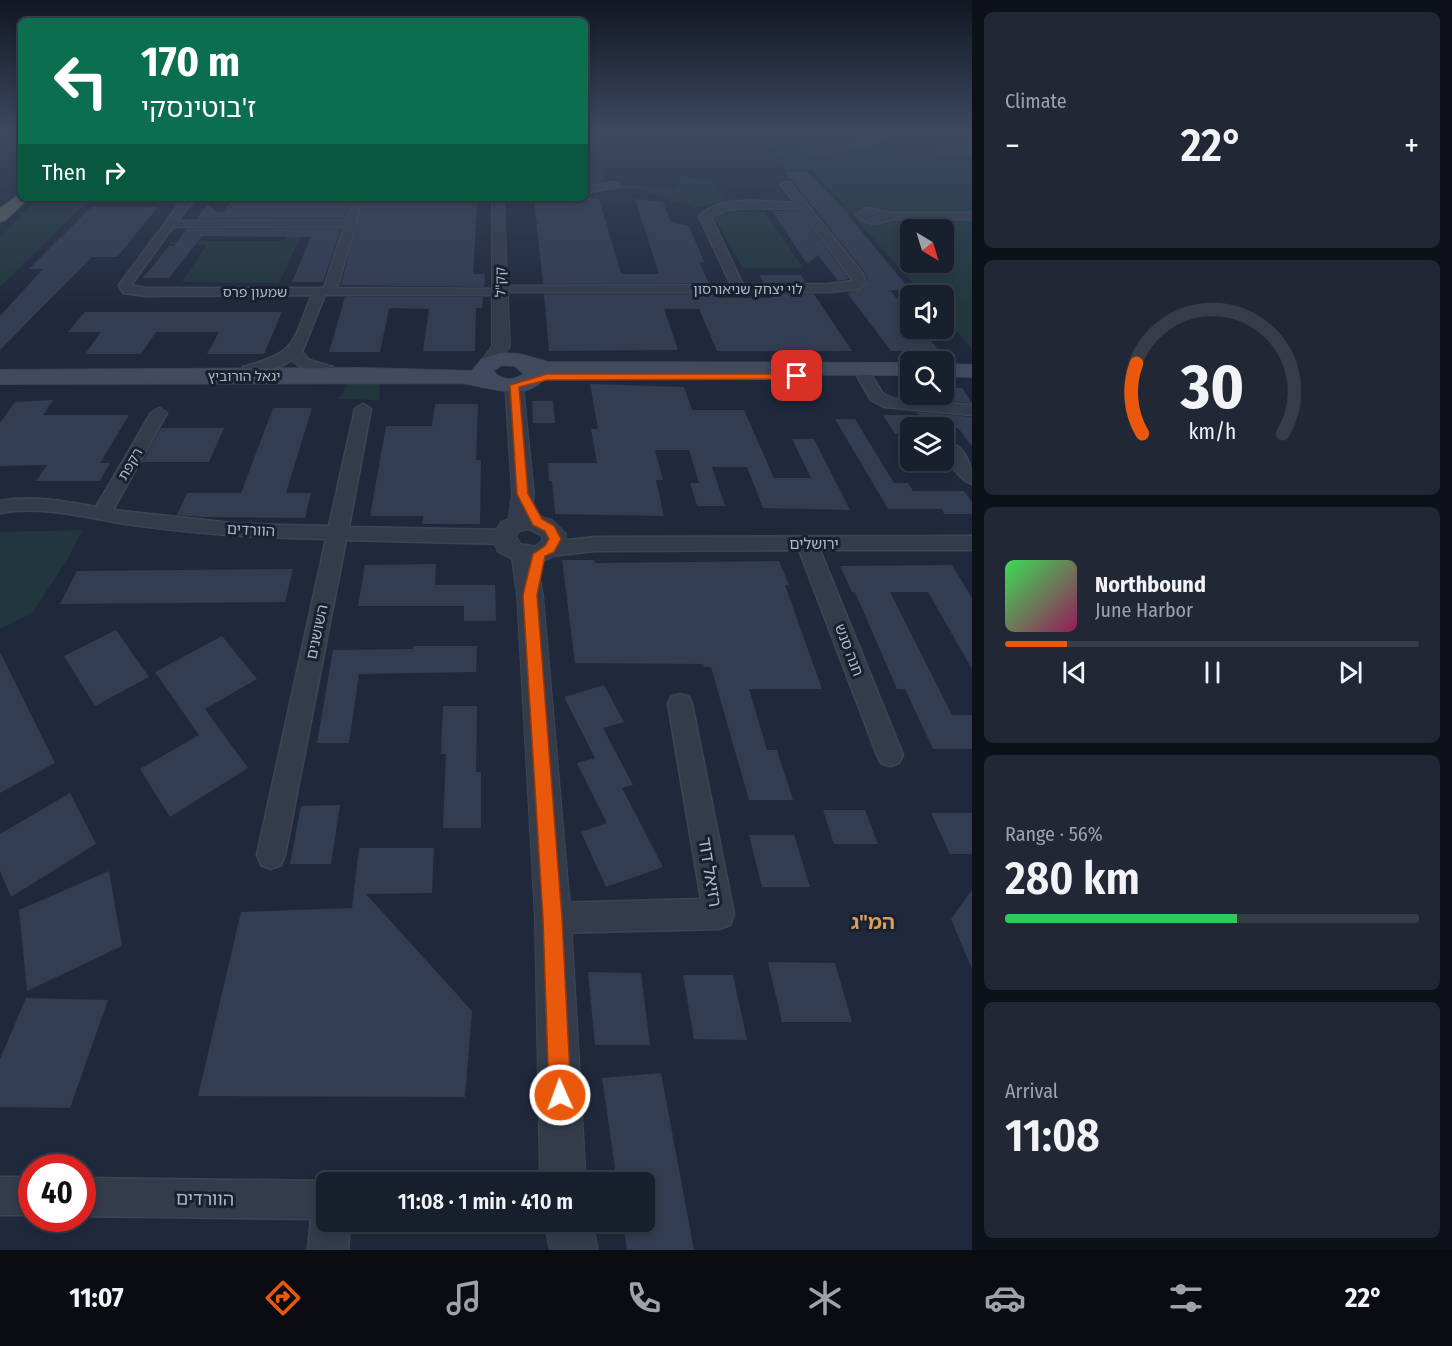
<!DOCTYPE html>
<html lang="en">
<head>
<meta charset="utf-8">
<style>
  body { margin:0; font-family:"Fira Sans Condensed","Noto Sans Hebrew",sans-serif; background:#212735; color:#f1f3f6; height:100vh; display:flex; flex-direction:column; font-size:22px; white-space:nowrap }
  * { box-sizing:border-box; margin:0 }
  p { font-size:20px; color:#9fa2aa }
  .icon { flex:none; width:33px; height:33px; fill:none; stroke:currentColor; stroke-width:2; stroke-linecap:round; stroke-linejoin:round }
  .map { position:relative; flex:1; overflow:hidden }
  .panel { display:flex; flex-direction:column; gap:12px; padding:12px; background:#0d1119; width:480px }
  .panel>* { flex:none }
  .hud { position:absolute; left:18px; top:18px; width:570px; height:183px; border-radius:9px; box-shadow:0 3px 9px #0003,0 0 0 2px #363d49; background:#0b6e4f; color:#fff; overflow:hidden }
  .needle { width:39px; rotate:142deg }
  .fabs { position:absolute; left:900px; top:219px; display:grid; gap:12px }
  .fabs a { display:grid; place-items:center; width:54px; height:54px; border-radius:9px; background:#181f2d; box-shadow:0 3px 9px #0003,0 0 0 2px #363d49; font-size:30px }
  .speed { position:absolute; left:18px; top:1154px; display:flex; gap:12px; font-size:30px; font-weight:700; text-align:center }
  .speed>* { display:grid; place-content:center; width:78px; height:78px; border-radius:50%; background:#181f2d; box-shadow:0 3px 9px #0003,0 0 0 2px #363d49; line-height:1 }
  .speed .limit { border:9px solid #d22; background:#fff; color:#111 }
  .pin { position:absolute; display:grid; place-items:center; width:51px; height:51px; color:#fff; margin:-26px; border-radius:12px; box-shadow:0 3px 9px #0006 }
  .me { position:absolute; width:66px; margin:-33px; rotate:358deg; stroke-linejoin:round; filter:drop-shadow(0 0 4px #0008) }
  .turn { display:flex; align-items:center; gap:21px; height:126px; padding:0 24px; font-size:27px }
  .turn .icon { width:78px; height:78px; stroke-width:2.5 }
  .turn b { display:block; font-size:42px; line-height:51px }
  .then { display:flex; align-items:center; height:57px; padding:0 24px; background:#0003; gap:12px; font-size:22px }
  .big { font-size:45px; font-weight:600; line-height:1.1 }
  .panel .tile { flex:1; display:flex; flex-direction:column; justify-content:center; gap:9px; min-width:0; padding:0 21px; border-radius:9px; background:#212735 }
  .panel .dial { align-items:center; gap:0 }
  .dial svg { height:156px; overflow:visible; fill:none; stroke:#363d49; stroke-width:7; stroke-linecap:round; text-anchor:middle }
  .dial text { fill:#f1f3f6; stroke:none }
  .song { display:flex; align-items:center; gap:18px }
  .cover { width:72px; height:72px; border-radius:9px; background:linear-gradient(135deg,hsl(130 70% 55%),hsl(330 70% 35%)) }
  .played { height:6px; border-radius:3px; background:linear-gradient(90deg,#ea580c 15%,#363d49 15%) }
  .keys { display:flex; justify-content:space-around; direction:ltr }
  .heat { display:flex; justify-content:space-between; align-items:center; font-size:33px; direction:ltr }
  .charge { height:9px; border-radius:4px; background:linear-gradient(90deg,#34c759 56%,#363d49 0) }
  .trip { position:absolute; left:316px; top:1172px; width:339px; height:60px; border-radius:9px; background:#181f2d; box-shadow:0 3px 9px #0003,0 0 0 2px #363d49; font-weight:600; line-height:60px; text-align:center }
  .menu { display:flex; height:96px; justify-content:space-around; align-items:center; background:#0a0c12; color:#9fa2aa }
  .menu .icon { width:42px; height:42px }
  .menu .active { color:#ea580c }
  .menu b { font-size:27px; color:#f1f3f6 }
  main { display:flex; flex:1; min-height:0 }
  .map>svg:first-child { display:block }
  .green { fill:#22373d; fill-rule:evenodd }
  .building { fill:#323d52 }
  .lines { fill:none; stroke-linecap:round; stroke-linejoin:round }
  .minor-casing { stroke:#3d4555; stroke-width:3 }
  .tertiary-casing { stroke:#3d4555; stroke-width:2 }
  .secondary-casing { stroke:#3d4555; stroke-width:2 }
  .trunk-casing { stroke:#3c4354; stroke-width:2 }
  .minor { fill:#343c4c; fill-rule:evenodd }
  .tertiary { fill:#343c4c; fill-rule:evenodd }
  .secondary { fill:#424a5f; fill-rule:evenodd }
  .trunk { fill:#62625e; fill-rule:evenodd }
  .route { fill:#ea580c; stroke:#983908; stroke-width:1.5 }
  .labels { text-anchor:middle; stroke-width:6; stroke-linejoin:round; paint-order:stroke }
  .far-street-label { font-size:14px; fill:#afb6c8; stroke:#192131 }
  .street-label { font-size:15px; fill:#afb6c8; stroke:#192131 }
  .near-street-label { font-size:18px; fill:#afb6c8; stroke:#192131 }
  .near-neighbourhood-label { font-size:20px; font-weight:bold; fill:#dc9e56; stroke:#192131 }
</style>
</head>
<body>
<main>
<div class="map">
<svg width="972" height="1250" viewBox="0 0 972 1250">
  <rect width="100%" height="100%" fill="#20293c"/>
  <path class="green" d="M763 133H877L843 143 807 147 812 152 870 145 899 134 909 142 890 143 903 152H964L972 157V349L944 317V296L924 295 853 216H823L817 207H845L812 170H786ZM910 230H944V262H910Z
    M585 169 603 171V184L676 189 682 177 711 180 729 201 694 208 637 188H585Z
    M38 198H91L0 287V237Z
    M725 211 765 212 803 268H743L713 216Z
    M291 227H305L279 283 182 282 207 245 169 244 172 241H284Z
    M348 384H380L379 400 338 399Z
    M82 530 67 560 33 612 0 629V532Z"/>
  <path class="building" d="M785 172H808L840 205 910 290H890L910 316V328H921L939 351H891L847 293 862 290 868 281 865 273Z
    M233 198 477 200 473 274H485L484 287 341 285 360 208 349 207 344 218 196 219 208 204 218 212H223Z
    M534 198H599L621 274H659L635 199 663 202 671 222 689 226 704 262H699L709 283 543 284Z
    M91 207H158L117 257H92L0 350V316L43 269H29Z
    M772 211H799L849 279 838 281 818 255 807 264Z
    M341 228 323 282H292L311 237 202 236 169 278H143L169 246H174L187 229Z
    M760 275H801L805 282 764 283Z
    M544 294H714L718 298H772L770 294H814L852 351H717L699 309H664L678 350 549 351Z
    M345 297H483L482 308H476L475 351H423L429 309 394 308 389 309 380 352H329Z
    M85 312H282L264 354H207L219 332H156L141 354H85L101 332H68Z
    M590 384 684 387 692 410H744L774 478H811L792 439H814L850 510 763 508 747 467H712L725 506H697L690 483H699L689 450H655L663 480H656L664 516 555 514 552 481H549L548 463H597L591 429H598Z
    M944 388H962L972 403 906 398 903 394H944Z
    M53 400 43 415H129L100 463H110L100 481H36L47 465 0 466V423L15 402Z
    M532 401H553L555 423H533Z
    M435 404H478L476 460H481L480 524H422L423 516H370L386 426H432Z
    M273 408H312L286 493H311L305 518 202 517 177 515 187 493H241Z
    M916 412 972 417V446L958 428H927Z
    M883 415H910V434H895Z
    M835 419H855L894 483H908L913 491H964L972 502V514H944L942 509H888Z
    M161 428H224L209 462H142Z
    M562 560H594L595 563 779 561 789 585H785L822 689H749L767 750H777L793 800H749L711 667H704L703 664 575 663Z
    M436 564 435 585H495L496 621H464V606H358L365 565Z
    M952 565 972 598V669L928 592H890L952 715H972V749H933L905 689H897L855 592H852L840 566Z
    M293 569 285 602 60 604 77 571Z
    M116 630 149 677 95 706 64 656Z
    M222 636 257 679 205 709 248 768 170 817 140 769 199 735 155 672Z
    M413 646H477L476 672 359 674 349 743H317L333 650 413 649Z
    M0 652 55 763 0 793Z
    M604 685 624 722 603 728 633 785 622 788 663 867 606 887 581 832 607 823 577 763 595 758 564 697Z
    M443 706H477L476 772H481V828H443L446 754H441Z
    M70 793 96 844 11 897 0 871V834Z
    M340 805 331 864H290L301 806Z
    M823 810H865L878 844H834Z
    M931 813H972V854H950Z
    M749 835H794L810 887H762Z
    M359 848H434L432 893 366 894 472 1011 465 1097 198 1096 241 912 352 908Z
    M109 871 122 946 27 991 19 910Z
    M972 890V969L951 919Z
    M768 962 835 963 852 1022H782Z
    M588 972 641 973 650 1045H595Z
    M683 975H733L747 1040 694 1039Z
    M26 998 108 1000 70 1108 0 1107V1059Z
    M661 1073 694 1250H627L623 1221H645V1182H617L602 1078Z"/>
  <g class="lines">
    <defs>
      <path id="minor" d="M882 132H894L863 147 811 153 806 150 861 142Z
        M941 148H972V154L938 153 936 151Z
        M614 182 619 185 618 187 585 193V187Z
        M786 182 790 183 863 274 866 282 860 289 829 292H506L500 295H325L302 352 309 360 333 367 336 370 333 373C321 376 300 369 292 360L283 365 248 375 243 373 240 370 243 367C298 352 291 345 312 295L145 296 123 293 119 285 180 203 188 198H200L188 207 178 221 346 220 350 209H358L359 211 337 288 505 289 511 286 731 285 699 216C721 194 766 202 795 203L781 185ZM751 208 800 209 853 281 829 284 743 285 711 217 726 210ZM344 226 324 288H145L131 285 173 227Z
        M867 208 890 213H972V219H894L875 224 863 221 856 214Z
        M865 371 870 373 883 394 894 399 972 405V415L884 407 871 400 857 376Z
        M363 404 371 409 349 527 504 530 511 532 514 537 511 542 504 544 346 540 285 855 281 865 271 869 261 865 257 855 326 539C261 538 197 534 133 525 89 519 45 505 0 513V501C32 495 64 501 96 507L151 413 159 408 167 413 113 510 241 524 329 526 355 409Z
        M949 443C967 447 972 468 972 484 959 480 944 457 944 444Z
        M972 536V550H820L903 755 899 763 890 766 881 763 877 755 799 550 595 551 550 556 543 554 540 549 543 544 550 542 595 537Z
        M680 694 689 697 692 704 734 914 730 925 719 929 553 933 542 929 538 918 542 907 553 903 701 899 668 704 671 697Z
        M0 1177H32V1215H0Z
        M82 1178 327 1181 330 1182H327V1221H350L348 1250H308L311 1219 82 1216Z"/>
      <path id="tertiary" d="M489 198H501L504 203 510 346 495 367 489 368 480 363 492 346V203Z
        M514 379 523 385 534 494 532 514 552 520 566 534C566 553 553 558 537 563L543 595 571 918 586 1182H540L535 918 517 595 512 559 498 552 492 537 501 522 509 519 512 494 505 385ZM529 529 542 536V541L535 546 521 544 516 537 518 532Z
        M544 1221H592L598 1250H550Z"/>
      <path id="secondary" d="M500 353 519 354 548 362 910 363V375L546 374C531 405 487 386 462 383L0 384V370L361 368 472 371 482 359ZM502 365 515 366 524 374C514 381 501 381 493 371Z
        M944 364 972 365V377L944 376Z"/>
      <path id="trunk" d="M21 193V198H29L26 201 6 220 0 222V208Z"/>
    </defs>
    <use href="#minor" class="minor-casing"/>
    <use href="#tertiary" class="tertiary-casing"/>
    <use href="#secondary" class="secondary-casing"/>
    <use href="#trunk" class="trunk-casing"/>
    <use href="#minor" class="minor"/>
    <use href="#tertiary" class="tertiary"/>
    <use href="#secondary" class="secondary"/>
    <use href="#trunk" class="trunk"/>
  </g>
  <linearGradient id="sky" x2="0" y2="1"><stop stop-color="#121721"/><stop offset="0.43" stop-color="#3c4961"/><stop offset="1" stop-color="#3c4961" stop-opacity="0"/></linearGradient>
  <rect width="972" height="308" fill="url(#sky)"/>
  <path class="route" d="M547 374H797L801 376 797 379 547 380 519 387 528 494 542 519 554 526 561 539 554 552 545 556 537 595 562 918 571 1095 567 1103 560 1106 552 1103 549 1095 543 918 523 595 533 554 545 546 549 539 545 531 533 525 517 494 510 385Z"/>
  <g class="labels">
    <g class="far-street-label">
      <text transform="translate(500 282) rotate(-91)" y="5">קק"ל</text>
      <text x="748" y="294">לוי יצחק שניאורסון</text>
      <text x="255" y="297">שמעון פרס</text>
      <text x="244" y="381">יגאל הורוביץ</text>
      <text transform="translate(130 464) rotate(-60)" y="5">רקפת</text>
    </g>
    <g class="street-label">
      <text transform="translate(251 530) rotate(3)" y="5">הוורדים</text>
      <text x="814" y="549">ירושלים</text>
      <text transform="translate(317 632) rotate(-78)" y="5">השושנים</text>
      <text transform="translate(849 650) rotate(69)" y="5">חנה סנש</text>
    </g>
    <g class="near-street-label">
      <text transform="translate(710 872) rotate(81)" y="6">רזיאל דוד</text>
      <text transform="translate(205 1199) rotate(1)" y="6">הוורדים</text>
    </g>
    <g class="near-neighbourhood-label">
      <text x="873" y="929">המ"ג</text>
    </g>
  </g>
</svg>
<div class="fabs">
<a><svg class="needle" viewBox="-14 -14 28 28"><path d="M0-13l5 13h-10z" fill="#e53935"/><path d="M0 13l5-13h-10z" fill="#9fa2aa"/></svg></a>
<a><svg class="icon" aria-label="sound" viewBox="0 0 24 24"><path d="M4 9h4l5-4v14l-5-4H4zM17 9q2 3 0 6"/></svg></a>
<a><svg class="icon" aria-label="search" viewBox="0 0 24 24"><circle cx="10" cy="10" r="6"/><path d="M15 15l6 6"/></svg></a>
<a><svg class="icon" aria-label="layers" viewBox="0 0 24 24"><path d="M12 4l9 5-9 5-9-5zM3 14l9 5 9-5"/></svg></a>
</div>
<div class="speed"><div class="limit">40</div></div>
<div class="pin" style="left:797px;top:376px;background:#d93025"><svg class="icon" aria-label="arrive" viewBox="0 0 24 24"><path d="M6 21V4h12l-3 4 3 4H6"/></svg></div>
<svg class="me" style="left:560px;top:1095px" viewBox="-20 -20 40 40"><circle r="17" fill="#ea580c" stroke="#fff" stroke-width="3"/><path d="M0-11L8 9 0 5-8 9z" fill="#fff"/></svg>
<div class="trip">11:08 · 1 min · 410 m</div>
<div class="hud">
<div class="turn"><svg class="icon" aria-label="left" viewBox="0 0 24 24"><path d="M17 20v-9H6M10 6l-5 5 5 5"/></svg><div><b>170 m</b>ז'בוטינסקי</div></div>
<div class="then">Then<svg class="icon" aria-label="right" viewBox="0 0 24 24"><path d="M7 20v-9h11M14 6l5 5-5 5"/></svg></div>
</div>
</div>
<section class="panel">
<div class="tile"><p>Climate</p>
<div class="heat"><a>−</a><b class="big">22°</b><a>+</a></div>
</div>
<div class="tile dial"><svg viewBox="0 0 100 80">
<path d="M14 69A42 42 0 1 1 86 69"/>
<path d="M14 69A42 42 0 0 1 11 33" stroke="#ea580c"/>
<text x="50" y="56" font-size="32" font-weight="700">30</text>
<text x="50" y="72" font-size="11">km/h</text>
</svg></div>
<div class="tile">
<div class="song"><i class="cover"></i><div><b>Northbound</b><p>June Harbor</p></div></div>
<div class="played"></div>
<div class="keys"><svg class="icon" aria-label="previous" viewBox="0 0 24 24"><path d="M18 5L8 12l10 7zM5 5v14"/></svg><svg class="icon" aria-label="pause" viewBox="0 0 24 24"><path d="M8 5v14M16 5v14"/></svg><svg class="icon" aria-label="next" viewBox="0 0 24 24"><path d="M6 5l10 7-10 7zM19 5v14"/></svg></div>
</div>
<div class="tile"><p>Range · 56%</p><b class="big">280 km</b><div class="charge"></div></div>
<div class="tile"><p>Arrival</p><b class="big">11:08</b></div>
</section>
</main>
<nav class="menu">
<b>11:07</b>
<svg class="icon active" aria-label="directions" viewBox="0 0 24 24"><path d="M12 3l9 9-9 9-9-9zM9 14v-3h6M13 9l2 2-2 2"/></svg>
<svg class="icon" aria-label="music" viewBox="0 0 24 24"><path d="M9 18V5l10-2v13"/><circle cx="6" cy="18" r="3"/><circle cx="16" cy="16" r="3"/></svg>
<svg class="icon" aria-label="phone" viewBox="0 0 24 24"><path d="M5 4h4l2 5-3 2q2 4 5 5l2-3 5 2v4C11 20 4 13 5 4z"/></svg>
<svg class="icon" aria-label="climate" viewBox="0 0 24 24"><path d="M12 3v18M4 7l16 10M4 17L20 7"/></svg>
<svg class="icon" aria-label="car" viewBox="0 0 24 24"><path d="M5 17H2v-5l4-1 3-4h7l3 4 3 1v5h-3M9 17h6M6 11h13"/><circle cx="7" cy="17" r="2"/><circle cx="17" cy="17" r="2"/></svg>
<svg class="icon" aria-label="filters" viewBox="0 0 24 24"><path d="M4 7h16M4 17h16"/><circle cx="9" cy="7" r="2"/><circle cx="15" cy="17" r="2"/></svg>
<b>22°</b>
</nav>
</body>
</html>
